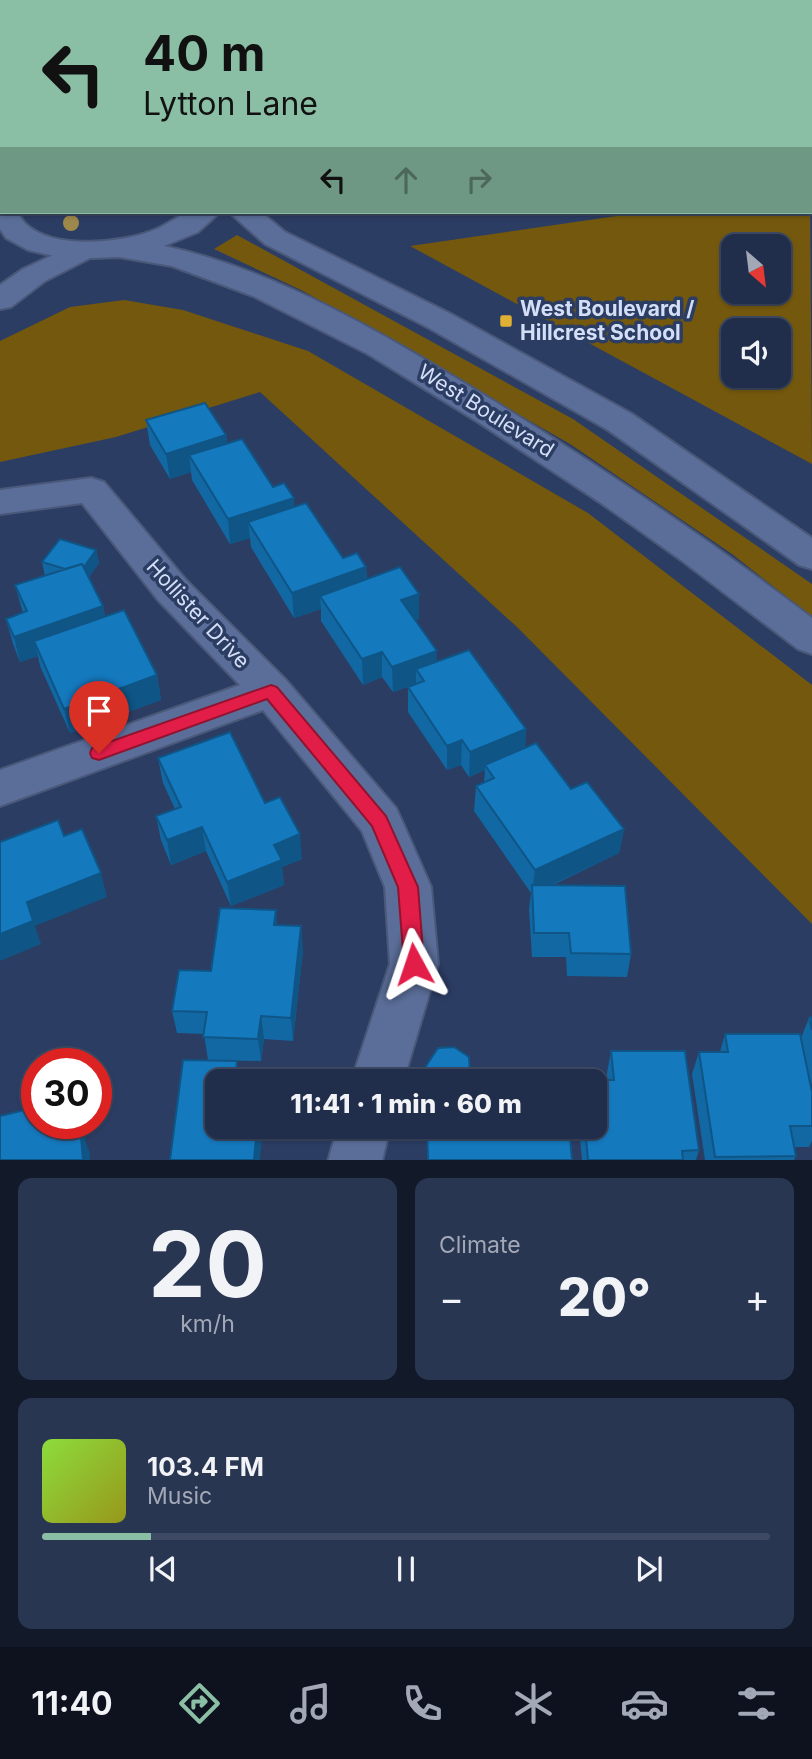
<!DOCTYPE html>
<html lang="en">
<head>
<meta charset="utf-8">
<style>
  body { margin:0; font-family:Inter,sans-serif; background:#293652; color:#f1f3f6; height:100vh; display:flex; flex-direction:column; font-size:26px; white-space:nowrap }
  * { box-sizing:border-box; margin:0 }
  p { font-size:23px; color:#a2a8b5 }
  .icon { flex:none; width:38px; height:38px; fill:none; stroke:currentColor; stroke-width:2; stroke-linecap:round; stroke-linejoin:round }
  .map { position:relative; height:1160px; overflow:hidden }
  .drawer { display:flex; flex-direction:column; gap:18px; padding:18px; background:#121929; flex:1 }
  .drawer>* { flex:none }
  .banner { position:absolute; left:0px; top:0px; width:812px; height:214px; box-shadow:0 2px 5px #0004,0 0 0 2px #3e4a63; background:#8abfa5; color:#111; overflow:hidden }
  .needle { width:46px; rotate:152deg }
  .fabs { position:absolute; left:721px; top:234px; display:grid; gap:14px }
  .fabs a { display:grid; place-items:center; width:70px; height:70px; border-radius:14px; background:#212e4b; box-shadow:0 2px 5px #0004,0 0 0 2px #3e4a63; font-size:35px }
  .speed { position:absolute; left:21px; top:1048px; display:flex; gap:14px; font-size:35px; font-weight:700; text-align:center }
  .speed>* { display:grid; place-content:center; width:91px; height:91px; border-radius:50%; background:#212e4b; box-shadow:0 2px 5px #0004,0 0 0 2px #3e4a63; line-height:1 }
  .speed .limit { border:10px solid #d22; background:#fff; color:#111 }
  .pin { position:absolute; display:grid; place-items:center; width:60px; height:60px; color:#fff; margin:-72px -30px; border-radius:50% 50% 50% 0; rotate:-45deg; box-shadow:0 0 7px #0007 }
  .pin .icon { rotate:45deg }
  .me { position:absolute; width:77px; margin:-38px; rotate:355deg; stroke-linejoin:round; filter:drop-shadow(0 0 5px #0008) }
  .turn { display:flex; align-items:center; gap:24px; height:147px; padding:0 28px; font-size:32px }
  .turn .icon { width:91px; height:91px; stroke-width:2.5 }
  .turn b { display:block; font-size:49px; line-height:60px }
  .lanes { display:flex; align-items:center; height:66px; padding:0 28px; background:#0003; justify-content:center; gap:35px; direction:ltr }
  .lanes .off { opacity:.35 }
  .big { font-size:52px; font-weight:800; line-height:1.1 }
  .drawer .card { flex:1; display:flex; flex-direction:column; justify-content:center; gap:10px; min-width:0; padding:0 24px; border-radius:14px; background:#293652 }
  .drawer .dial { align-items:center; gap:0 }
  .dial b { font-size:91px; line-height:1 }
  .song { display:flex; align-items:center; gap:21px }
  .cover { width:84px; height:84px; border-radius:10px; background:linear-gradient(135deg,hsl(90 70% 55%),hsl(60 70% 35%)) }
  .played { height:7px; border-radius:4px; background:linear-gradient(90deg,#8abfa5 15%,#3e4a63 15%) }
  .keys { display:flex; justify-content:space-around; direction:ltr }
  .heat { display:flex; justify-content:space-between; align-items:center; font-size:38px; direction:ltr }
  .drawer .tiles { flex:1; display:grid; gap:18px; grid-template-columns:1fr 1fr }
  .card:last-child { grid-column:span 2 }
  .trip { position:absolute; left:205px; top:1069px; width:402px; height:70px; border-radius:14px; background:#212e4b; box-shadow:0 2px 5px #0004,0 0 0 2px #3e4a63; font-weight:800; line-height:70px; text-align:center }
  .menu { display:flex; height:112px; justify-content:space-around; align-items:center; background:#0d121e; color:#a2a8b5 }
  .menu .icon { width:49px; height:49px }
  .menu .on { color:#8abfa5 }
  .menu b { font-size:32px; color:#f1f3f6 }
  .map>svg:first-child { display:block }
  .green { fill:#73580d; fill-rule:evenodd }
  .lines { fill:none; stroke-linecap:round; stroke-linejoin:round }
  .service-casing { stroke:#4a5879; stroke-width:3 }
  .minor-casing { stroke:#4a5879; stroke-width:4 }
  .tertiary-casing { stroke:#4a5879; stroke-width:4 }
  .secondary-casing { stroke:#4a5879; stroke-width:4 }
  .service { fill:#5b6e99; fill-rule:evenodd }
  .minor { fill:#5b6e99; fill-rule:evenodd }
  .tertiary { fill:#5b6e99; fill-rule:evenodd }
  .secondary { fill:#5b6e99; fill-rule:evenodd }
  .tree { fill:#9f884b }
  .wall { fill:#1268a3 }
  .shaded-wall { fill:#0f5585 }
  .building { fill:#1579be; stroke:#0f5585; stroke-width:2 }
  .route { fill:#e11d48; stroke:#92132f; stroke-width:2 }
  .poi-dot { fill:#e0b034; stroke:#2c3d64; stroke-width:2.5 }
  .labels { text-anchor:middle; stroke-width:7; stroke-linejoin:round; paint-order:stroke }
  .poi-label { font-size:21px; font-weight:bold; fill:#d4dff7; stroke:#2c3d64; text-anchor:start }
  .street-label { font-size:21px; fill:#d4dff7; stroke:#2c3d64 }
</style>
</head>
<body>
<div class="map">
<svg width="812" height="1161" viewBox="0 0 812 1161">
  <rect width="100%" height="100%" fill="#2c3d64"/>
  <path class="green" d="M810 187 812 464 410 246 644 212H810ZM733 247H779V292H733ZM733 331H779V376H733Z
    M237 235 573 419 812 584V617L732 554 570 444 303 291 214 249Z
    M124 300 183 310 308 351 588 513 812 685V924L518 628 260 392 116 437 0 462V341L70 307Z"/>
  <g class="lines">
    <defs>
      <path id="service" d="M148 0H166L147 2Z
        M693 0H708L709 2H694Z"/>
      <path id="minor" d="M91 478 104 482 186 580 286 680 396 808 402 821 431 887 438 964 403 1082H351L390 964 385 887 362 831 263 710 0 806V770L240 685 158 600 82 503 0 514V490Z
        M338 1127H390L382 1161H328Z"/>
      <path id="tertiary" d="M471 0H497L469 2Z
        M81 242 92 245 96 251 92 257 45 281 11 307 0 309V285L23 269Z"/>
      <path id="secondary" d="M8 0H32L7 2Z
        M0 40H2L0 58Z
        M0 81 2 82V99L0 98Z
        M0 204 2 212H17C20 216 23 222 27 225 55 250 122 243 154 230 166 226 177 216 188 212 196 209 211 212 220 212L198 232 164 246C278 270 385 335 484 395 597 464 707 538 812 618V654L798 649 681 560 601 503 478 422 368 354 253 296 172 266 119 257 67 259 28 250 6 238 0 229Z
        M229 212H261L285 232 451 314 632 414 812 538V569L799 565 608 430 429 328 265 244Z"/>
    </defs>
    <use href="#service" class="service-casing"/>
    <use href="#minor" class="minor-casing"/>
    <use href="#tertiary" class="tertiary-casing"/>
    <use href="#secondary" class="secondary-casing"/>
    <use href="#service" class="service"/>
    <use href="#minor" class="minor"/>
    <use href="#tertiary" class="tertiary"/>
    <use href="#secondary" class="secondary"/>
  </g>
  <circle class="tree" cx="71" cy="223" r="8"/>
  <path class="wall" d="M146 420 226 435 227 444 294 507 343 558 366 567 367 579 419 594V619L415 620 436 662 526 729 525 748 571 789 624 829 619 853 551 886 631 954 627 977 567 976 566 957H532L529 909 531 893 474 811 476 786 484 782 485 770 469 777 461 765 447 770 408 712V687L416 684 393 692 382 677 363 685 321 621V609L294 618 251 547 250 538 230 544 192 480 191 472 170 479 150 445Z
    M96 550 99 563 89 577 103 606 105 616 157 675 161 700 70 733 40 666 38 656 20 662 13 644 6 619 23 613 15 585 45 576 42 562Z
    M158 758 265 803 302 859 282 867 284 885 231 906 206 851 171 865 161 840 156 816 175 809 163 783Z
    M277 925 303 950 293 1041 264 1039 261 1061 208 1060 204 1034 177 1033 172 1011 211 971Z
    M812 1017V1085L806 1064 812 1092V1141L809 1147H794L796 1156 794 1160H705L692 1074 699 1052H720L725 1034 801 1038 809 1018Z
    M611 1051 699 1150 696 1160H582L579 1127H595L607 1080V1073Z"/>
  <path class="shaded-wall" d="M339 0H417L413 2H335Z
    M226 435 229 460 189 455 191 472 170 479 166 454Z
    M294 498 295 523 248 522 250 538 230 544 228 519Z
    M96 550 99 563 82 586 79 573Z
    M366 567 367 592 320 596 321 609 294 618 292 593Z
    M419 594V619L401 625V600Z
    M103 606 108 631 34 641 38 656 20 662 14 637Z
    M437 651 436 676 416 669V684L393 692 392 667Z
    M382 652V677L363 685 362 659Z
    M157 675 161 700 70 733 64 709Z
    M526 729 524 754 485 765V770L469 777 470 752Z
    M462 740 461 765 447 770V746Z
    M202 827 206 851 171 865 167 840Z
    M624 829 619 853 532 894 535 870Z
    M300 834 302 859 282 867 284 885 231 906 227 882 274 845Z
    M101 873 107 897 35 926 41 944 0 961V934L27 902Z
    M276 910 278 934 274 925Z
    M301 926 303 950 293 1041 291 1018Z
    M261 1016 264 1039 261 1061 258 1039Z
    M237 1061 240 1082H235Z
    M49 1124H54L58 1134 49 1132Z
    M80 1125 90 1154V1160H83Z
    M257 1127H263L260 1160H254Z"/>
  <path class="building" d="M260 0H339L335 2H255Z
    M205 403 226 435 166 454 146 420Z
    M242 439 273 487 284 483 294 498 228 519 189 455Z
    M306 503 343 558 357 553 366 567 292 593 248 522Z
    M60 539 96 550 84 567 82 564 65 569 42 562Z
    M82 564 103 606 14 637 6 619 27 611 15 585Z
    M400 567 419 594 401 600 437 651 392 667 382 652 362 659 320 596Z
    M124 610 157 675 64 709 34 641Z
    M469 650 526 729 470 752 462 740 447 746 408 687 424 681 416 669Z
    M230 732 265 803 280 797 300 834 274 845 282 860 227 882 202 827 167 840 156 816 181 807 158 758Z
    M536 743 571 789 587 782 624 829 535 870 476 786 494 778 485 765Z
    M58 820 64 836 82 829 101 873 27 902 33 921 0 934V842Z
    M532 885 625 886 631 954 571 953 569 933H534Z
    M220 908 276 910 274 925 301 926 291 1018 261 1016 258 1039 203 1037 207 1012 172 1011 179 970 211 971Z
    M812 1017V1030L809 1018Z
    M725 1034H800L812 1092V1126H790L796 1156 715 1157 699 1052H728Z
    M454 1047 469 1057 470 1075H565V1082H427L426 1066 438 1048Z
    M611 1051H685L699 1150 682 1151 683 1160H588L585 1127H595V1082H581V1080H614Z
    M183 1060 237 1061 235 1082H217V1127H257L254 1160H170Z
    M37 1107V1124H49V1132L80 1125 83 1160H0V1116Z
    M427 1127H569L572 1160H428Z"/>
  <path class="route" d="M271 685 277 687 386 816 418 887 424 964 421 970 414 973 407 970 404 964 398 887 372 826 267 699 99 760 92 758 90 753 92 748Z"/>
  <rect class="poi-dot" x="499" y="314" width="14" height="14" rx="3.5"/>
  <g class="labels">
    <g class="poi-label">
      <text x="520" y="316">West Boulevard /<tspan x="520" dy="24">Hillcrest School</tspan></text>
    </g>
    <g class="street-label">
      <text transform="translate(486 411) rotate(32)" y="7">West Boulevard</text>
      <text transform="translate(198 614) rotate(47)" y="7">Hollister Drive</text>
    </g>
  </g>
</svg>
<div class="fabs">
<a><svg class="needle" viewBox="-14 -14 28 28"><path d="M0-13l5 13h-10z" fill="#e53935"/><path d="M0 13l5-13h-10z" fill="#a2a8b5"/></svg></a>
<a><svg class="icon" aria-label="sound" viewBox="0 0 24 24"><path d="M4 9h4l5-4v14l-5-4H4zM17 9q2 3 0 6"/></svg></a>
</div>
<div class="speed"><div class="limit">30</div></div>
<div class="pin" style="left:99px;top:753px;background:#d93025"><svg class="icon" aria-label="arrive" viewBox="0 0 24 24"><path d="M6 21V4h12l-3 4 3 4H6"/></svg></div>
<svg class="me" style="left:414px;top:964px" viewBox="-20 -20 40 40"><path d="M0-17L14 15 0 8-14 15z" fill="#e11d48" stroke="#fff" stroke-width="4"/></svg>
<div class="trip">11:41 · 1 min · 60 m</div>
<div class="banner">
<div class="turn"><svg class="icon" aria-label="left" viewBox="0 0 24 24"><path d="M17 20v-9H6M10 6l-5 5 5 5"/></svg><div><b>40 m</b>Lytton Lane</div></div>
<div class="lanes"><svg class="icon" aria-label="left" viewBox="0 0 24 24"><path d="M17 20v-9H6M10 6l-5 5 5 5"/></svg><svg class="icon off" aria-label="ahead" viewBox="0 0 24 24"><path d="M12 20V5M6 11l6-6 6 6"/></svg><svg class="icon off" aria-label="right" viewBox="0 0 24 24"><path d="M7 20v-9h11M14 6l5 5-5 5"/></svg></div>
</div>
</div>
<section class="drawer">
<div class="tiles">
<div class="card dial"><b>20</b><p>km/h</p></div>
<div class="card"><p>Climate</p>
<div class="heat"><a>−</a><b class="big">20°</b><a>+</a></div>
</div>
<div class="card">
<div class="song"><i class="cover"></i><div><b>103.4 FM</b><p>Music</p></div></div>
<div class="played"></div>
<div class="keys"><svg class="icon" aria-label="previous" viewBox="0 0 24 24"><path d="M18 5L8 12l10 7zM5 5v14"/></svg><svg class="icon" aria-label="pause" viewBox="0 0 24 24"><path d="M8 5v14M16 5v14"/></svg><svg class="icon" aria-label="next" viewBox="0 0 24 24"><path d="M6 5l10 7-10 7zM19 5v14"/></svg></div>
</div>
</div>
</section>
<nav class="menu">
<b>11:40</b>
<svg class="icon on" aria-label="directions" viewBox="0 0 24 24"><path d="M12 3l9 9-9 9-9-9zM9 14v-3h6M13 9l2 2-2 2"/></svg>
<svg class="icon" aria-label="music" viewBox="0 0 24 24"><path d="M9 18V5l10-2v13"/><circle cx="6" cy="18" r="3"/><circle cx="16" cy="16" r="3"/></svg>
<svg class="icon" aria-label="phone" viewBox="0 0 24 24"><path d="M5 4h4l2 5-3 2q2 4 5 5l2-3 5 2v4C11 20 4 13 5 4z"/></svg>
<svg class="icon" aria-label="climate" viewBox="0 0 24 24"><path d="M12 3v18M4 7l16 10M4 17L20 7"/></svg>
<svg class="icon" aria-label="car" viewBox="0 0 24 24"><path d="M5 17H2v-5l4-1 3-4h7l3 4 3 1v5h-3M9 17h6M6 11h13"/><circle cx="7" cy="17" r="2"/><circle cx="17" cy="17" r="2"/></svg>
<svg class="icon" aria-label="filters" viewBox="0 0 24 24"><path d="M4 7h16M4 17h16"/><circle cx="9" cy="7" r="2"/><circle cx="15" cy="17" r="2"/></svg>
</nav>
</body>
</html>
